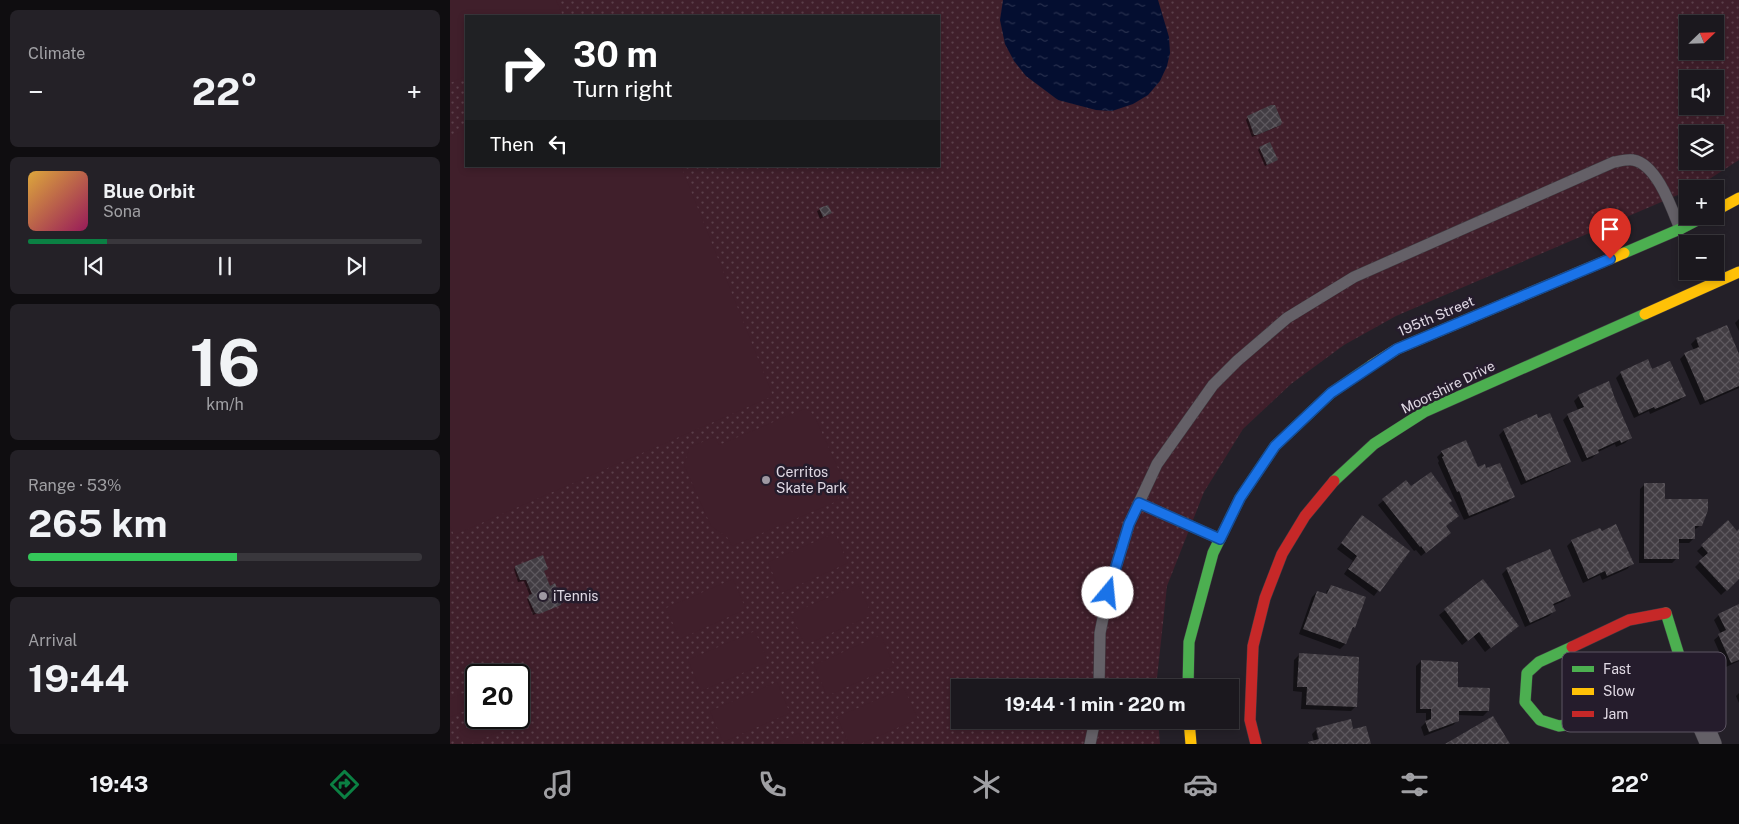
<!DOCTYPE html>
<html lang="en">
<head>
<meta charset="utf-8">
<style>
  body { margin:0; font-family:"Public Sans",sans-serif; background:#242127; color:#f1f3f6; height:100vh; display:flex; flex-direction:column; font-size:19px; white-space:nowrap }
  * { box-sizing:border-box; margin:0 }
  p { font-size:16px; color:#a0a0a4 }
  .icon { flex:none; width:28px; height:28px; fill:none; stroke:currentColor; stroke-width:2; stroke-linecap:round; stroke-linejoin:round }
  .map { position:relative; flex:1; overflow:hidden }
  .drawer { display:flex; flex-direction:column; gap:10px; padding:10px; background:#0f0d10; width:450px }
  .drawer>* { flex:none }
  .hud { position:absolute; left:15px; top:15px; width:475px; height:152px; border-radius:0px; box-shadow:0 2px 8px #0003,0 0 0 1px #39373c; background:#202124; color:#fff; overflow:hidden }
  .needle { width:32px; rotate:67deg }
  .tools { position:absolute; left:1229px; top:15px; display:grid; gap:10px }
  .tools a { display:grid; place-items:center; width:45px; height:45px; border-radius:0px; background:#1b181e; box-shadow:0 2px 8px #0003,0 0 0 1px #39373c; font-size:25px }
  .speed { position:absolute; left:15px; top:664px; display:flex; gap:10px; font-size:25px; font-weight:700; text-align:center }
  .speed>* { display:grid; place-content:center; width:65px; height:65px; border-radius:50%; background:#1b181e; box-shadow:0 2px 8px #0003,0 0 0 1px #39373c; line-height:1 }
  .speed .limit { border:2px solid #111; border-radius:8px; background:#fff; color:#111 }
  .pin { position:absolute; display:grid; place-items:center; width:42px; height:42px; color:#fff; margin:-51px -21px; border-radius:50% 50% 50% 0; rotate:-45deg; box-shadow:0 0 5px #0007 }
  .pin .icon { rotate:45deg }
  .me { position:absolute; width:55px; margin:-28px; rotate:17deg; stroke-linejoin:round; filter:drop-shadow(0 0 4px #0008) }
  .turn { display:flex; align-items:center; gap:18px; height:105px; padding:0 25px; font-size:22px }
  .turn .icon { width:65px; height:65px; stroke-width:2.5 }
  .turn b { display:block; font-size:35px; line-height:42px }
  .then { display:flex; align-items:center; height:48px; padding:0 25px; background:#0003; gap:10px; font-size:19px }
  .big { font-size:38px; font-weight:700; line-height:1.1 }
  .drawer .card { flex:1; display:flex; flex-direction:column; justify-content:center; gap:8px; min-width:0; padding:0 18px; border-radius:8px; background:#242127 }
  .drawer .dial { align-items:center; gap:0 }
  .dial b { font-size:65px; line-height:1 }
  .song { display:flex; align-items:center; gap:15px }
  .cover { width:60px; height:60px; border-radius:8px; background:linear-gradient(135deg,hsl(40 70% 55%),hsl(330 70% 35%)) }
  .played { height:5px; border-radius:2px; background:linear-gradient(90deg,#0b8043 20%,#39373c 20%) }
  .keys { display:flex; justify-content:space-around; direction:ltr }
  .heat { display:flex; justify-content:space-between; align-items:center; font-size:28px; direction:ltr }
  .charge { height:8px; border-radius:4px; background:linear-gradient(90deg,#34c759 53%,#39373c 0) }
  .trip { position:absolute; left:501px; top:679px; width:288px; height:50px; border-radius:0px; background:#1b181e; box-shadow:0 2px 8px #0003,0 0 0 1px #39373c; font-weight:700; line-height:50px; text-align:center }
  .menu { display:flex; height:80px; justify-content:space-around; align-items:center; background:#0b0a0c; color:#a0a0a4 }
  .menu .icon { width:35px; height:35px }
  .menu .selected { color:#0b8043 }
  .menu b { font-size:22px; color:#f1f3f6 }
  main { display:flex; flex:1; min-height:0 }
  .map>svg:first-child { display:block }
  .park { fill:url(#park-dots); fill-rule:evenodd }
  .pitch { fill:#401f2b }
  .water { fill:url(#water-ripples) }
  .shadow { fill:#0007; fill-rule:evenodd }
  .building { fill:url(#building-cross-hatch) }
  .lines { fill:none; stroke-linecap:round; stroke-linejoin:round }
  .lane-casing { stroke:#3f3b42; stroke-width:12 }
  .street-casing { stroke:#3f3b42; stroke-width:22 }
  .fast-casing { stroke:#3f3b42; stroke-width:12 }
  .slow-casing { stroke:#3f3b42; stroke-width:12 }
  .jam-casing { stroke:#3f3b42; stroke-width:12 }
  .lane { stroke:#646067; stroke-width:11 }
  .street { stroke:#646067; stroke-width:21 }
  .fast { stroke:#4caf50; stroke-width:11 }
  .slow { stroke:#ffc107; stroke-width:11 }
  .jam { stroke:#c62828; stroke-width:11 }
  .route-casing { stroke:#114b97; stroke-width:12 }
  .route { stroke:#1a73e8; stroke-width:9 }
  .poi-dot { fill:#9e98a2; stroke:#251c2c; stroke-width:2 }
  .labels { text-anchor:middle; stroke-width:5; stroke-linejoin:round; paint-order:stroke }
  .street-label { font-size:14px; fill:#e0d9e4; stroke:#251c2c }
  .poi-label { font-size:14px; fill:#e0d9e4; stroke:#251c2c; text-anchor:start }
  .key { fill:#251c2c; stroke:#5d5563; stroke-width:1 }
  .key-label { font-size:14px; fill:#e0d9e4 }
</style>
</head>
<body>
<main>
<section class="drawer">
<div class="card"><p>Climate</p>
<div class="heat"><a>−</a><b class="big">22°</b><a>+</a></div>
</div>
<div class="card">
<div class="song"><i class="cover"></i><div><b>Blue Orbit</b><p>Sona</p></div></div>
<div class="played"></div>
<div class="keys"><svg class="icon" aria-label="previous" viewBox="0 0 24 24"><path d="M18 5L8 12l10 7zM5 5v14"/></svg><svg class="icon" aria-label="pause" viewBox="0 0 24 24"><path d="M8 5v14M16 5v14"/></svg><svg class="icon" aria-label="next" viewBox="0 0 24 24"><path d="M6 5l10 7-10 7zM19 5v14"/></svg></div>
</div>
<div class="card dial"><b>16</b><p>km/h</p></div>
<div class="card"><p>Range · 53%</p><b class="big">265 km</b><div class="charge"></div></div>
<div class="card"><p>Arrival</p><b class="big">19:44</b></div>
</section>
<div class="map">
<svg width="1289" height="744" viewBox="0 0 1289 744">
  <defs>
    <pattern id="park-dots" width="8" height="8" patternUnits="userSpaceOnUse" patternTransform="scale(1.25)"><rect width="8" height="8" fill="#401f2b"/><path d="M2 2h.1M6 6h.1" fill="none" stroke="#5b3f4a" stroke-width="1.8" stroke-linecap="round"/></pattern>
    <pattern id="water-ripples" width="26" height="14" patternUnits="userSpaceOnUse" patternTransform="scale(1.25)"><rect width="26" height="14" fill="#040e30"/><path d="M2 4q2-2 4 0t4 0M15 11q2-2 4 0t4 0" fill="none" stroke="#28304e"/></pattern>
    <pattern id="building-cross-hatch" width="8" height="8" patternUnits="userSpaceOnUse" patternTransform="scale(1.25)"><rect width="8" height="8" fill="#423d43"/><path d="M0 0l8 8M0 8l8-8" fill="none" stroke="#5d585e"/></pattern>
  </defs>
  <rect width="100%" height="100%" fill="#242028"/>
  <path class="park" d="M0 0H1289V160L1247 187 1238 189 1237 191 946 316 894 345 841 384 793 429 754 492 717 586 706 687 510 688V720H708L710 744H0ZM16 16H489V166H16ZM1238 24H1265V51H1238ZM1238 79H1265V106H1238ZM1238 134H1265V161H1238ZM26 675H69V718H26Z"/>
  <path class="pitch" d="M0 0H106L113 16H16V76L0 83Z
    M16 129V166H231L323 396 4 535 0 526V137Z
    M354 409 360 411 365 417 391 475C394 486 393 493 385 502L282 546 277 537 261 526 234 465 240 447 265 437 269 445Z
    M385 533 398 563 331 593 318 562Z
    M283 579 296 609 230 639 216 608Z
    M408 584 422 615 355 645 341 614Z
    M305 631 318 662 251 691 238 660Z
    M431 635 444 666 377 696 364 665Z
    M327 682 340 713 273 742 260 711Z
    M26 688V706L0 717V699Z
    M454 688 468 719 410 744H399L387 717Z
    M40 718H47L53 730 21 744H14L8 732Z
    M349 733 354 744H324Z"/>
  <path class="water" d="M553 0H708L719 37 720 53 717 66 710 81 698 95 683 104 662 111 646 110 608 100 576 76 564 61 555 44 550 20Z"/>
  <path class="shadow" d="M798 117 830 124 827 127 802 137 796 120Z
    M810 148 826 160 815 166 808 150Z
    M378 206 381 213 370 219 367 211Z
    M1289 319V331L1285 323Z
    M1276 326 1289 356V388L1250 405 1230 359 1235 354 1244 350 1241 344 1246 339Z
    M1202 370 1234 396 1229 401 1200 414 1199 411 1184 418 1166 378 1171 373Z
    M1129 396 1180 438 1175 443 1166 447 1165 444 1148 452 1142 458 1132 462 1113 420 1118 415 1128 410 1124 401Z
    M1054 430 1119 461 1114 466 1071 485 1049 435Z
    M992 452 1063 497 1058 502 1014 520 988 463 989 461 987 457Z
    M956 482 961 488 997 503 994 537 971 556 966 550 964 551 928 505Z
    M1195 484 1213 500 1251 525 1244 530V538L1239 543H1228L1227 558 1222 563H1189L1190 489Z
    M912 517 958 551 924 596 894 574 903 561 887 549Z
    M1278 522 1287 533 1289 531V578L1271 595 1245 567 1254 558 1247 551Z
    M1122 541 1182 564 1177 569 1152 580 1150 575 1133 583 1117 546Z
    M66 567 108 605 83 615 77 599 80 596 74 581 68 582 64 569Z
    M1057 569 1119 596 1114 601 1102 606 1104 611 1099 616 1075 627 1052 574Z
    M1033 581 1062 630 1035 652 1023 636 1012 645 989 615Z
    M881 586 904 627 900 632 895 644 890 649 849 634 862 597 867 592 875 595ZM877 590H880L874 600Z
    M1289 606V661L1276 667 1264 640 1271 634 1264 620 1269 615Z
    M849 655 906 706 901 711 851 709 852 692 843 691 844 660Z
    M971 661 1006 689 1038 711 1033 716 1008 715V720L1003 725 974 736 971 727 976 722V713H966V666Z
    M1289 693V703L1286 696Z
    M867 729 903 730 919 744H872L868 731H866L869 744H858L864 742 862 734Z"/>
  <path class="building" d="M821 105H825L832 122 831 125 807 135H804L797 116Z
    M820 142 828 160 817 165 809 147Z
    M378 205 382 213 373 217 369 208Z
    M1277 325 1289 354V386L1255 401 1234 353 1249 347 1246 338Z
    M1198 359 1202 369 1220 361 1236 396 1205 409 1204 407 1189 414 1170 372Z
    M1159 381 1164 396 1182 438 1171 443 1170 440 1148 450 1149 453 1137 458 1117 414 1134 407 1128 395Z
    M1100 413 1121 462 1076 481 1053 429 1087 414 1088 418Z
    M1016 440 1028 467 1035 464 1036 468 1050 463 1065 497 1019 516 1009 491 1007 492 992 457 994 456 991 451Z
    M981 472 1002 501 999 503 1009 516 996 526 1001 533 976 553 971 546 970 547 932 499 956 480 961 486Z
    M1194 483H1215V499H1258V510L1252 526H1245V539H1229V559H1194Z
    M912 515 960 551 930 592 898 569 907 556 891 543Z
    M1278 520 1287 531 1289 529V579L1277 591 1249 561 1258 553 1251 545Z
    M1166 524 1184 564 1157 576 1155 571 1138 579 1121 540 1150 528 1152 531Z
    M1100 549 1121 596 1103 604 1106 611 1080 623 1056 568Z
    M93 555 98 569 94 571 100 586 105 583 112 601 111 605 89 614 85 613 78 598 79 595 82 594 76 580H70L65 568V566Z
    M1033 579 1069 626 1041 648 1029 632 1018 641 994 609Z
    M881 585 916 597 905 628 903 627 896 644 853 629 867 591 877 594Z
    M1289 604V660L1281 663 1268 634 1276 630 1268 614Z
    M849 653 909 657 907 707 856 705 857 687H847Z
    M971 660 1008 662V687L1040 688 1039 711H1009V721L979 732 975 721 981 719V709H970Z
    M1043 716 1060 744H995Z
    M901 719 903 729 916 726 921 744H859L858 742 869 739 866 728Z"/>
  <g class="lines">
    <defs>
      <path id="lane" d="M689 503 770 539
        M649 688 650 633 658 593 679 524 707 464 763 385 787 361 837 318 904 277 1164 162C1170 161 1178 159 1183 160 1207 164 1222 209 1230 229
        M640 744 645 720"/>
      <path id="street" d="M1245 707 1261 744"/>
      <path id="fast" d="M1174 253 1230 229 1255 216
        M884 481 924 444 974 412 1195 314
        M1122 647 1089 662 1077 673 1075 702 1090 720 1109 726 1245 707 1216 613
        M738 688 739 642 763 553 790 498 825 446 881 393 922 365"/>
      <path id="slow" d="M1265 211 1289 198
        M1195 314 1289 272
        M922 365 947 349 1174 253
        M739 720 741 744"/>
      <path id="jam" d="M1122 647 1179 620 1216 613
        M806 744 800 720 803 646 815 598 832 554 855 516 884 481"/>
    </defs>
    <use href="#lane" class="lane-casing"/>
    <use href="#street" class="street-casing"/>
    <use href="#fast" class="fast-casing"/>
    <use href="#slow" class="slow-casing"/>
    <use href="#jam" class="jam-casing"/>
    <use href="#lane" class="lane"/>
    <use href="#street" class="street"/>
    <use href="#fast" class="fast"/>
    <use href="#slow" class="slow"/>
    <use href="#jam" class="jam"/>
  </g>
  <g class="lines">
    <defs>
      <path id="route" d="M658 593 679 524 689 503 770 539 790 498 825 446 881 393 947 349 1160 259"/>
    </defs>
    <use href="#route" class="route-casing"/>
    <use href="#route" class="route"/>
  </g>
  <g class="poi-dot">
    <circle cx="316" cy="480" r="5"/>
    <circle cx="93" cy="596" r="5"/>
  </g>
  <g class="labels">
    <g class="street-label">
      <text transform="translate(986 316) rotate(-23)" y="5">195th Street</text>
      <text transform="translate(998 387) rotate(-26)" y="5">Moorshire Drive</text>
    </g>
    <g class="poi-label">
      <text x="326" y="477">Cerritos<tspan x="326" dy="16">Skate Park</tspan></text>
      <text x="103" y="601">iTennis</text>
    </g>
  </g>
  <rect x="1112" y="652" width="164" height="80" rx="8" class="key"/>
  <rect x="1122" y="666" width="22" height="6" fill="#4caf50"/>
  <rect x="1122" y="688" width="22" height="7" fill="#ffc107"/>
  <rect x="1122" y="711" width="22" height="6" fill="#c62828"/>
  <g class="key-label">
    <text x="1153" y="674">Fast</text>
    <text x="1153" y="696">Slow</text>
    <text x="1153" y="719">Jam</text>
  </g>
</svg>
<div class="tools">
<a><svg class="needle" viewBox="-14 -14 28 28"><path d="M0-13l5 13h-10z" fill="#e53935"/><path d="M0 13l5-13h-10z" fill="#a0a0a4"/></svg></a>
<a><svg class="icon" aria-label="sound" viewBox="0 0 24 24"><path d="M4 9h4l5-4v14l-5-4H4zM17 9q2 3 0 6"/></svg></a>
<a><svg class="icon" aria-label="layers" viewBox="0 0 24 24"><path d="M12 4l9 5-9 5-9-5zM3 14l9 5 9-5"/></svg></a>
<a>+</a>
<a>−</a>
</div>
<div class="speed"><div class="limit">20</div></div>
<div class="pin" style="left:1160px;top:259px;background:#d93025"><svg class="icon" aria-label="arrive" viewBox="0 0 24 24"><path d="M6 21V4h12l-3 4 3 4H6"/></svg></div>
<svg class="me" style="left:658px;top:593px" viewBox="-20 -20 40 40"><circle r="19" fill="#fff"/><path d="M0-13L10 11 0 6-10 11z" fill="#1a73e8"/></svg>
<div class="trip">19:44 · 1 min · 220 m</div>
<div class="hud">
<div class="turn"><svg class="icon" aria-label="right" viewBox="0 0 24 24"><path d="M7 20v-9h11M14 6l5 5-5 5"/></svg><div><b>30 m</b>Turn right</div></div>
<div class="then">Then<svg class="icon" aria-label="left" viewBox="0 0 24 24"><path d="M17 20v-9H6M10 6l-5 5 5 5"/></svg></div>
</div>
</div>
</main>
<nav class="menu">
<b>19:43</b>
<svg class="icon selected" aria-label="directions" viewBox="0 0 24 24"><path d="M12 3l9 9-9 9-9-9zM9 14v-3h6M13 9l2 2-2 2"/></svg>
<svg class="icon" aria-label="music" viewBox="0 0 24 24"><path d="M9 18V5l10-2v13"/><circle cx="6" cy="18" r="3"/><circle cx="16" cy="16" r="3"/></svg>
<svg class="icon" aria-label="phone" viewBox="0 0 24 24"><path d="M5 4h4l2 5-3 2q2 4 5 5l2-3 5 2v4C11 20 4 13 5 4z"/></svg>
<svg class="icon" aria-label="climate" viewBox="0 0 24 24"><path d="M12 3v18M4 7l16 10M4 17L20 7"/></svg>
<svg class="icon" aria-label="car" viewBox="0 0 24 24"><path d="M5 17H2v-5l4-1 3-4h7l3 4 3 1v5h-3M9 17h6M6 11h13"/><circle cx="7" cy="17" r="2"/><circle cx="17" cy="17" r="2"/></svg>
<svg class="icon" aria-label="filters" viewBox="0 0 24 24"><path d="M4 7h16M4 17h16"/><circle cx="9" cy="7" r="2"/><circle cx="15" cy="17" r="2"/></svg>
<b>22°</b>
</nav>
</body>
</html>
